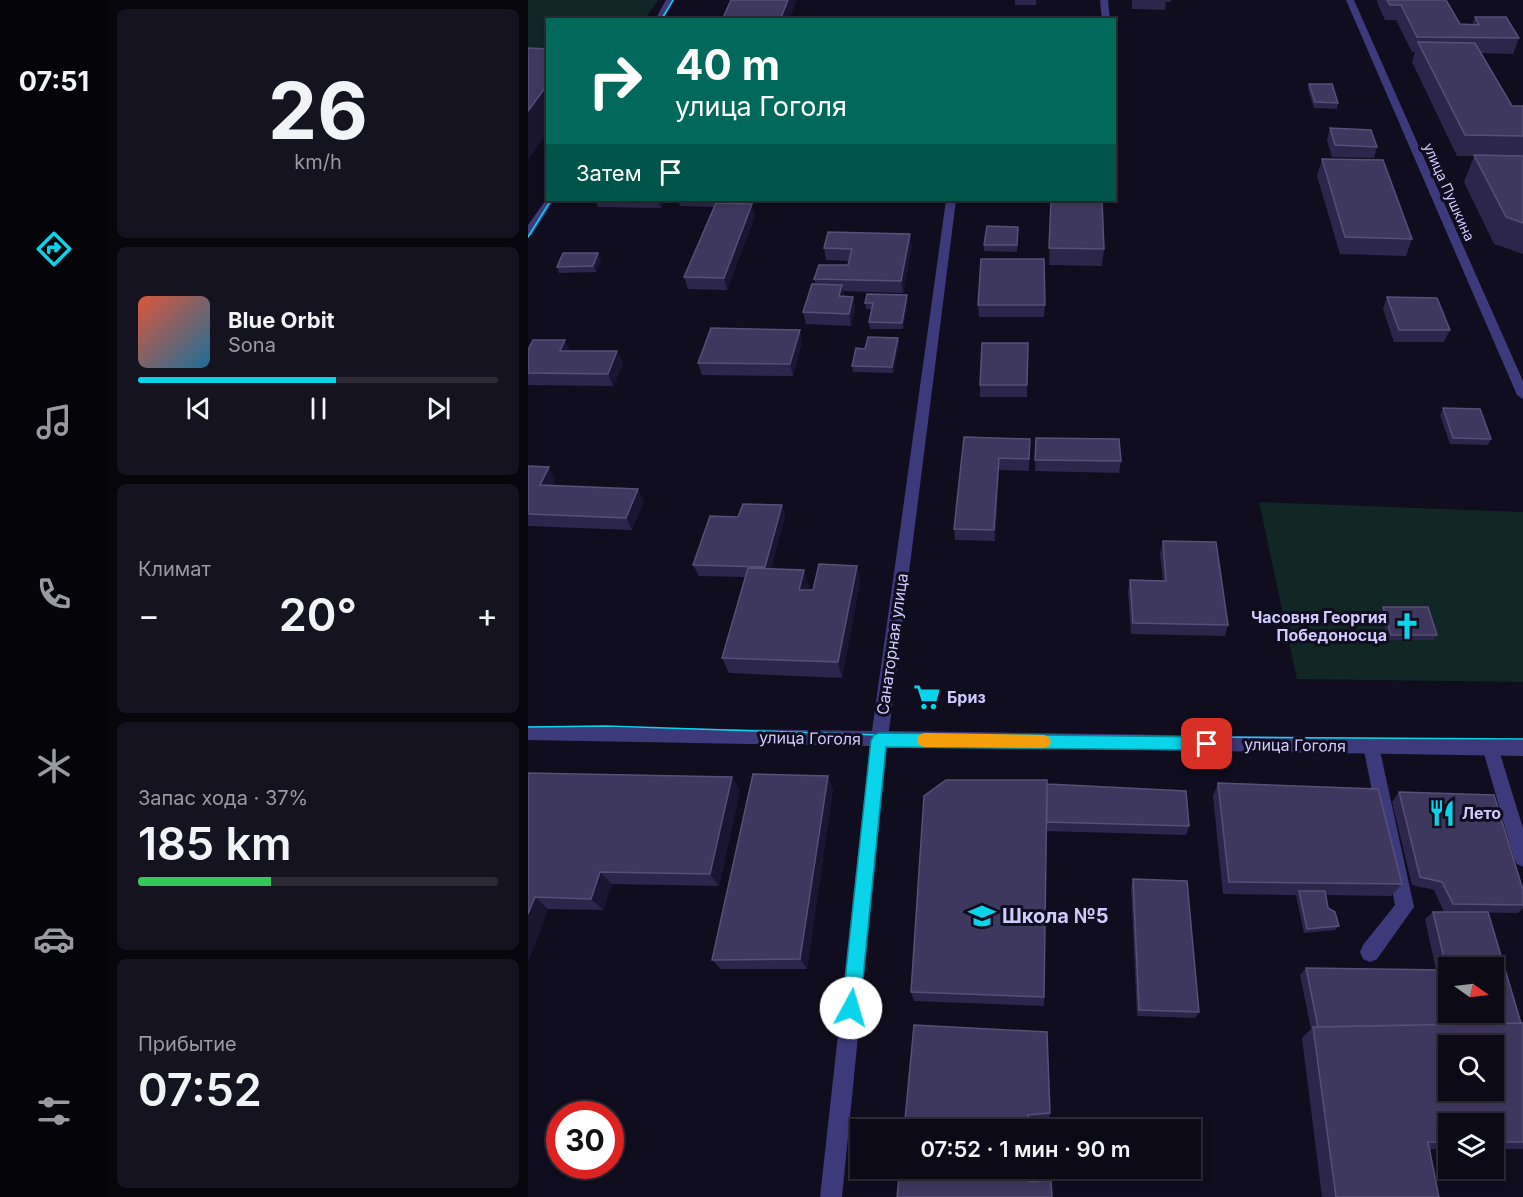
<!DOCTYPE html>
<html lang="ru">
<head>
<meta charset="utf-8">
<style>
  body { margin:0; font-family:Inter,sans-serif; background:#15131f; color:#f1f3f6; height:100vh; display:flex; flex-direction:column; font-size:22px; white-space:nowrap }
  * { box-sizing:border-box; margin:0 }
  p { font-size:20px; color:#9a9aa1 }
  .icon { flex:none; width:33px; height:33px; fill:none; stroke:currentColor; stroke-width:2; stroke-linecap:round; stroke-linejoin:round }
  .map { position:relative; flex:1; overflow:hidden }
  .panel { display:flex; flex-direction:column; gap:9px; padding:9px; background:#07060c; width:420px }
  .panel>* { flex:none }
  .top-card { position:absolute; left:18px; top:18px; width:570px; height:183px; border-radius:0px; box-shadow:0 3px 9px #0003,0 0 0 2px #2c2b35; background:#00695c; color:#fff; overflow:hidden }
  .needle { width:39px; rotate:104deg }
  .buttons { position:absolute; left:910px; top:957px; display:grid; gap:12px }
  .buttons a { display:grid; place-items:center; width:66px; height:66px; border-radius:0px; background:#0c0a16; box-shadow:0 3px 9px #0003,0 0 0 2px #2c2b35; font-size:30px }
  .speed { position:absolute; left:18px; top:1101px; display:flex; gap:12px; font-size:30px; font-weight:700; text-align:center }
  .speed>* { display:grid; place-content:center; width:78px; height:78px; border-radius:50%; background:#0c0a16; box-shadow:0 3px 9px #0003,0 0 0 2px #2c2b35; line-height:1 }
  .speed .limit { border:9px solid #d22; background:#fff; color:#111 }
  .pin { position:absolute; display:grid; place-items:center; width:51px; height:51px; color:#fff; margin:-26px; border-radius:12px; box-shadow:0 3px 9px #0006 }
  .me { position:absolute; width:66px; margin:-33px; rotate:6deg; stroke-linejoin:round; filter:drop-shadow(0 0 4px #0008) }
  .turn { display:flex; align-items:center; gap:21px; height:126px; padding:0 30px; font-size:27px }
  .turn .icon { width:78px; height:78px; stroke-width:2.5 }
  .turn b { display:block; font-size:42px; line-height:51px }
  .then { display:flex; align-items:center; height:57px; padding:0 30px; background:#0003; gap:12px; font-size:22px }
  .big { font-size:45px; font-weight:600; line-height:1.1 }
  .panel .tile { flex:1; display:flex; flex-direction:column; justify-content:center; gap:9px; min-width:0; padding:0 21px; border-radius:9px; background:#15131f }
  .panel .dial { align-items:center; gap:0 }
  .dial b { font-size:78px; line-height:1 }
  .song { display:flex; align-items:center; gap:18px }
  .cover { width:72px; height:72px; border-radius:9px; background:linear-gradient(135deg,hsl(10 70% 55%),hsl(200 70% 35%)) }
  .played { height:6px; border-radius:3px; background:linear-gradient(90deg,#0ad4ea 55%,#2c2b35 55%) }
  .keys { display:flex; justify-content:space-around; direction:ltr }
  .heat { display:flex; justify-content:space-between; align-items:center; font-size:33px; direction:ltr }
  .charge { height:9px; border-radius:4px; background:linear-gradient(90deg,#34c759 37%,#2c2b35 0) }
  .trip { position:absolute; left:322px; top:1119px; width:351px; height:60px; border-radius:0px; background:#0c0a16; box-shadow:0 3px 9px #0003,0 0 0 2px #2c2b35; font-weight:600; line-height:60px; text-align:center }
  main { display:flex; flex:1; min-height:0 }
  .menu { display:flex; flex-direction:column; width:108px; justify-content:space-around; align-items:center; background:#050409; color:#9a9aa1 }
  .menu .icon { width:42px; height:42px }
  .menu .on { color:#0ad4ea }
  .menu b { font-size:27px; color:#f1f3f6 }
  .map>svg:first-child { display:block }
  .green { fill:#102726 }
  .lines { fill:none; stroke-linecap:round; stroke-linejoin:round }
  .service { fill:#3c3a7b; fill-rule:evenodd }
  .minor { fill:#3c3a7b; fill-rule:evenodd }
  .tram { stroke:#0ad4ea; stroke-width:1.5 }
  .wall { fill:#2d264b }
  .shaded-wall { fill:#1a1531 }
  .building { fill:#3f385e; stroke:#564f77; stroke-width:1.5; fill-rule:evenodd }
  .route { fill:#0ad4ea; stroke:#068a98; stroke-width:1.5 }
  .slow { fill:#f59e0b }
  .labels { text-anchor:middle; stroke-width:6; stroke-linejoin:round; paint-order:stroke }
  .far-street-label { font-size:14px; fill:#d1cbfd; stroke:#100d1e }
  .poi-label { font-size:16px; font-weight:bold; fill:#d1cbfd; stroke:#100d1e; text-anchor:start }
  .street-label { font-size:16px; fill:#d1cbfd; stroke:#100d1e }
  .near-poi-label { font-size:20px; font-weight:bold; fill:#d1cbfd; stroke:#100d1e; text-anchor:start }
</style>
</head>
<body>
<main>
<nav class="menu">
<b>07:51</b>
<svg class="icon on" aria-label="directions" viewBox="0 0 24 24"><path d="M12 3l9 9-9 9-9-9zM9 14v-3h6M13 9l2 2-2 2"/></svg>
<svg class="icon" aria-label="music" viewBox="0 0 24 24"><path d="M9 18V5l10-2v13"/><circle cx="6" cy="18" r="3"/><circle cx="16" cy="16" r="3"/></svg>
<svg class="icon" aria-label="phone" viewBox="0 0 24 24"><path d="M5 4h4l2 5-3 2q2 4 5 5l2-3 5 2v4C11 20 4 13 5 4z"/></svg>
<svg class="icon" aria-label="climate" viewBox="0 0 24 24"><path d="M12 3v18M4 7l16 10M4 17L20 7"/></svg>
<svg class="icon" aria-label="car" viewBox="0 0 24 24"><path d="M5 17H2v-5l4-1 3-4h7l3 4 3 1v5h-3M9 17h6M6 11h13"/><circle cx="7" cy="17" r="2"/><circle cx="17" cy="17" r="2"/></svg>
<svg class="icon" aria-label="filters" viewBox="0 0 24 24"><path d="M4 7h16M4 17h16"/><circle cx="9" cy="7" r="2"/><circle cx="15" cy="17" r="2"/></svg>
</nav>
<section class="panel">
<div class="tile dial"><b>26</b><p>km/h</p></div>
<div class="tile">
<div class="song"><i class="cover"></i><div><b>Blue Orbit</b><p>Sona</p></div></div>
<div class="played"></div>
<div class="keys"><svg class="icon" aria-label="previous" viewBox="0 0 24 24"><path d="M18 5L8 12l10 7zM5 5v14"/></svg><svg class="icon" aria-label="pause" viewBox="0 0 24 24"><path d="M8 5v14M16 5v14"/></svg><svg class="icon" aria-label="next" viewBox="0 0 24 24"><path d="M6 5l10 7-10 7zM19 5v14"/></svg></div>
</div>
<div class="tile"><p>Климат</p>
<div class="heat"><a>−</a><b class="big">20°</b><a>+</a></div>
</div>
<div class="tile"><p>Запас хода · 37%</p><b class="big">185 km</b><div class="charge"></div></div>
<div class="tile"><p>Прибытие</p><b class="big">07:52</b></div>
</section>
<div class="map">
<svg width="995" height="1197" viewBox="0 0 995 1197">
  <rect width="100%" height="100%" fill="#100d1e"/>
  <path class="green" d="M0 0H130L117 19 20 20 19 59 0 58Z
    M731 502 995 512V682L769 679Z"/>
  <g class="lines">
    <path class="service" d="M843 738 849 741 851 746 886 907 849 959 842 962 835 959 832 952 835 945 867 905 835 746 837 741Z
      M962 739 968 742 970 747 995 828V867L989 864 986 858 954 747 956 742Z"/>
    <path class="minor" d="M138 0H146L135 20H127Z
      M572 0H580L582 20H574Z
      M818 0H826L995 381V399L989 395Z
      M20 197V200H26L4 235 0 236V225Z
      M418 200H428L361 731 995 740V756L359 746 314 1197H292L342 746 0 740V726L344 731Z"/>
    <path class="tram" d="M133 20 145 0
      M0 237 23 200
      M0 727 78 726 352 735 995 739"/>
  </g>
  <path class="wall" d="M487 0H508V5H487Z
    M604 0H643V2H638L637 10 604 9Z
    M849 0H918L932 24 944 25 947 17 991 38 985 54 953 53 984 106H995V254L966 244 936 182 946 156H929L884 62 887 52H884L868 20H857L849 2Z
    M781 84 810 103 809 109 786 108 780 89Z
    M802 128 849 147 846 158 804 157 799 140Z
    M794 159 884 239 878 256 812 254 789 176Z
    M67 200H137L133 208 70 207Z
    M150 200H222L220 204 227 216 199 290 160 289 156 277 186 207 152 206Z
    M523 200 576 249 574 266 521 265Z
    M490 233 489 252 456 251V245Z
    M384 246 375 293 316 291V297H325L327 309 323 326 278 324 275 312 288 285 286 279 320 265 321 261 298 260 296 248Z
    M73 259 68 272 31 273 29 267Z
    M859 297 922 330 916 342H866L855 309Z
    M380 301 375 329H342L341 322 344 309H338L337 303Z
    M450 305H517L516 317H451Z
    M370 338 371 344 365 373 325 372 324 366 337 349Z
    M274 342 265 376 174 375 170 363Z
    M500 343 499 397H452V385Z
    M0 350 89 351 95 363 85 386 0 385Z
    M915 408 963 439 960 445 922 444 912 415Z
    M436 437 502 439 501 471 471 470 467 541 427 540 426 529Z
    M508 438 593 461 591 473 507 471Z
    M0 466 27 479 24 486 116 501 104 530 0 526Z
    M254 505 257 516 243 569 281 586 280 590H285L329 566 332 582 314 678 201 673 194 658 217 577 171 576 165 565 210 517Z
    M635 541 700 625 697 636 603 634 600 591 602 580 635 581 632 553Z
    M855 607 909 635 905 640H860L852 613Z
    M0 773 204 777 212 791 191 886 84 884 75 910 20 909 0 962Z
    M690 783 874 884 863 896 798 895 800 908 811 926 807 930 776 933 768 895 695 894 685 796Z
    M519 784 661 826 658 835 518 831 516 1006 386 1001 383 992Z
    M305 789 279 969H193L184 960Z
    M871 792 995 890V908L990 913 916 912 906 890 884 885 864 802Z
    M605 879 671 1012 667 1018 609 1016 603 887Z
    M905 912 993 1023H995V1149H966V1124H921V1149H901L911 1197H794L774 1038 783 1029 772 975 778 968 908 970 897 919Z
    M522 1113 521 1119 501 1121 376 1130Z"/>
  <path class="shaded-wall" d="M260 0H269L261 20H252Z
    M20 84V132L0 160V111Z
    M130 200H137L133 208Z
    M217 200H222L219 207Z
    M224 204 227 216 199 290 196 278Z
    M382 234 384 246 375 293 373 281Z
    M70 253 73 259 68 272 65 266Z
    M314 285 317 298 311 296Z
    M379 295 380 301 375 329 374 323Z
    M325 297 327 309 323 326 321 314Z
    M272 330 274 342 265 376 262 364Z
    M370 338 371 344 365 373 364 367Z
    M37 340 43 352 32 351Z
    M89 351 95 363 85 386 80 374Z
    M471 458V470L467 541 466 530Z
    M21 467 27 479 19 497 12 485Z
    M110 489 116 501 104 530 98 518Z
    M254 505 257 516 241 578 237 567Z
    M329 566 332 582 314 678 310 662Z
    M276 570 281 586 276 606 271 590Z
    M300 776 305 789 279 969 272 959Z
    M204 777 212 791 191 886 182 874Z
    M72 872 84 884 75 910 63 899Z
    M7 897 20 909 0 962V914Z"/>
  <path class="building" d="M203 0H260L252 20H194Z
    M859 0H918L932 24 951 25 947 17H978L991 38 889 37 873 5H862Z
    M890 42 947 43 984 106H995V136L937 135Z
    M0 48 20 49V84L0 111Z
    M781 84H804L810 103 787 102Z
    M802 128 843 130 849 147 807 145Z
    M946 155 995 156V223L978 217Z
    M794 159 855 160 884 239 817 237Z
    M523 200H574L576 249 521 248Z
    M188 203 224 204 196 278 156 277Z
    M459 226 490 227 489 245H456Z
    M300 232 382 234 373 281 286 279 291 265H320L324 249 296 248Z
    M35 253H70L65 266 29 267Z
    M453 259H516L517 305H450Z
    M284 284 314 285 311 296 325 297 321 314 275 312Z
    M339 294 379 295 374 323 341 322 345 303H337Z
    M859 297 909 298 922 330H871Z
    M183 328 272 330 262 364 170 363Z
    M340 337 370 338 364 367 324 366 328 348 337 349Z
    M5 340H37L32 351H89L80 374 0 373V350Z
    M454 343H500L499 385H452Z
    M915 408 952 409 963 439 925 438Z
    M436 437 502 439 501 459 471 458 466 530 426 529Z
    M508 438 591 439 593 461 507 460Z
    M0 466 21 467 12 485 110 489 98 518 0 514Z
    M215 504 254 505 237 567 165 565 182 516 210 517Z
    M635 541 688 542 700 625 605 623 602 580 638 581Z
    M291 564 329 566 310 662 194 658 220 568 276 570 271 590H285Z
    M855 607H900L909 635H863Z
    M0 773 204 777 182 874 72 872 63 899 7 897 0 914Z
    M225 774 300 776 272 959 184 960Z
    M418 780H519L516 997 383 992 396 796Z
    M690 783 850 789 874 884 701 882Z
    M519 784 658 791 661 826 519 822Z
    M871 792 966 795 995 890V905L925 904 914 882 892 877Z
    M605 879 659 881 671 1012 611 1010Z
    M771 891H797L800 908 807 912 811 926 779 929Z
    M905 912H960L993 1023 790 1027 778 968 919 970ZM921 968H966V1012H921Z
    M995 1023V1142H966V1124H921V1142H900L911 1197H808L785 1027ZM921 1046H966V1090H921Z
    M386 1025 519 1032 522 1113 500 1115 501 1130H376Z
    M372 1168H501V1182L523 1180 524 1197H369Z"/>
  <path class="route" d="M351 733 679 737 684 739 686 744 684 748 679 750 358 747 332 1008 329 1014 323 1017 317 1014 314 1008 343 740 346 735Z"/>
  <path class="slow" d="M396 733 516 735 521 737 523 742 521 746 516 748 396 747 391 745 389 740 391 735Z"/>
  <defs>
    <symbol id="church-bare" viewBox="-9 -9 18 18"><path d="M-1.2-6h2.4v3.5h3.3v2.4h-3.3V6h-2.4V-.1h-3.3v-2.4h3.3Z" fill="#0ad4ea" stroke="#100d1e" stroke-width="2.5" paint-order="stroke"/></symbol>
    <symbol id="supermarket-bare" viewBox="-9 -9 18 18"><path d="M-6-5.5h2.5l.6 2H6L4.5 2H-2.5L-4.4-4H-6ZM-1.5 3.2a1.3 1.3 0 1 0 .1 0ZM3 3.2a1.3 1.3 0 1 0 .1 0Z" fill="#0ad4ea" stroke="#100d1e" stroke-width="2.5" paint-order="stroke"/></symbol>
    <symbol id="restaurant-bare" viewBox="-9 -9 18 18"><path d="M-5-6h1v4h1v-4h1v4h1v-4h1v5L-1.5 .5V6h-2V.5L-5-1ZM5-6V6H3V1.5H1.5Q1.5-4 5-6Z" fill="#0ad4ea" stroke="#100d1e" stroke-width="2.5" paint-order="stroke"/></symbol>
    <symbol id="school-bare" viewBox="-9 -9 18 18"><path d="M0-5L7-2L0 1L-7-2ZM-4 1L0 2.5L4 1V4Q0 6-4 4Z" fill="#0ad4ea" stroke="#100d1e" stroke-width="2.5" paint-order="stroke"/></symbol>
  </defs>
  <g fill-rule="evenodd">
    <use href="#church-bare" x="860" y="607" width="38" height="38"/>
    <use href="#supermarket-bare" x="380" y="678" width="38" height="38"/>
    <use href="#restaurant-bare" x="895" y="794" width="38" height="38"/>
    <use href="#school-bare" x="435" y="897" width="38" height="38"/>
  </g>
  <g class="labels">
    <g class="far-street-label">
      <text transform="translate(921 192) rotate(66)" y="5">улица Пушкина</text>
    </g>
    <g class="poi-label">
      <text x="859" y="623" text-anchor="end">Часовня Георгия<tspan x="859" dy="18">Победоносца</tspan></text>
      <text x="419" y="703">Бриз</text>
      <text x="934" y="819">Лето</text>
    </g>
    <g class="street-label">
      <text transform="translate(364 644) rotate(-82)" y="6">Санаторная улица</text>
      <text transform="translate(282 738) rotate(1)" y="6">улица Гоголя</text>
      <text transform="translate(767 745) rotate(1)" y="6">улица Гоголя</text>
    </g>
    <g class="near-poi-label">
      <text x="474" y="923">Школа №5</text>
    </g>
  </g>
</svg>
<div class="buttons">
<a><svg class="needle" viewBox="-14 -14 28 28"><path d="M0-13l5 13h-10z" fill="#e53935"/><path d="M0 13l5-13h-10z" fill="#9a9aa1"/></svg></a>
<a><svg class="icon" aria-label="search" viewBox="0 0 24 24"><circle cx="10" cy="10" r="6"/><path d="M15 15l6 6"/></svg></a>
<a><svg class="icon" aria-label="layers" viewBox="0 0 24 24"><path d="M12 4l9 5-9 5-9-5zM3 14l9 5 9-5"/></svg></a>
</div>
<div class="speed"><div class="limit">30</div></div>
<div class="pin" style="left:679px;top:744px;background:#d93025"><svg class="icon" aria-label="arrive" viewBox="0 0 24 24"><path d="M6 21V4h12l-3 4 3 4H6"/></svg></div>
<svg class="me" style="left:323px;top:1008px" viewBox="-20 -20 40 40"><circle r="19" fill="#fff"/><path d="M0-13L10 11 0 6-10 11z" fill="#0ad4ea"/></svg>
<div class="trip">07:52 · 1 мин · 90 m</div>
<div class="top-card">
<div class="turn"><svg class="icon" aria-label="right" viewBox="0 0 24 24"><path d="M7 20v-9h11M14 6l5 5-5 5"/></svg><div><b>40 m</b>улица Гоголя</div></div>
<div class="then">Затем<svg class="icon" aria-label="arrive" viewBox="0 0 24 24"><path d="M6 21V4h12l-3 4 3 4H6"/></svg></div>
</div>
</div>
</main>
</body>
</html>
